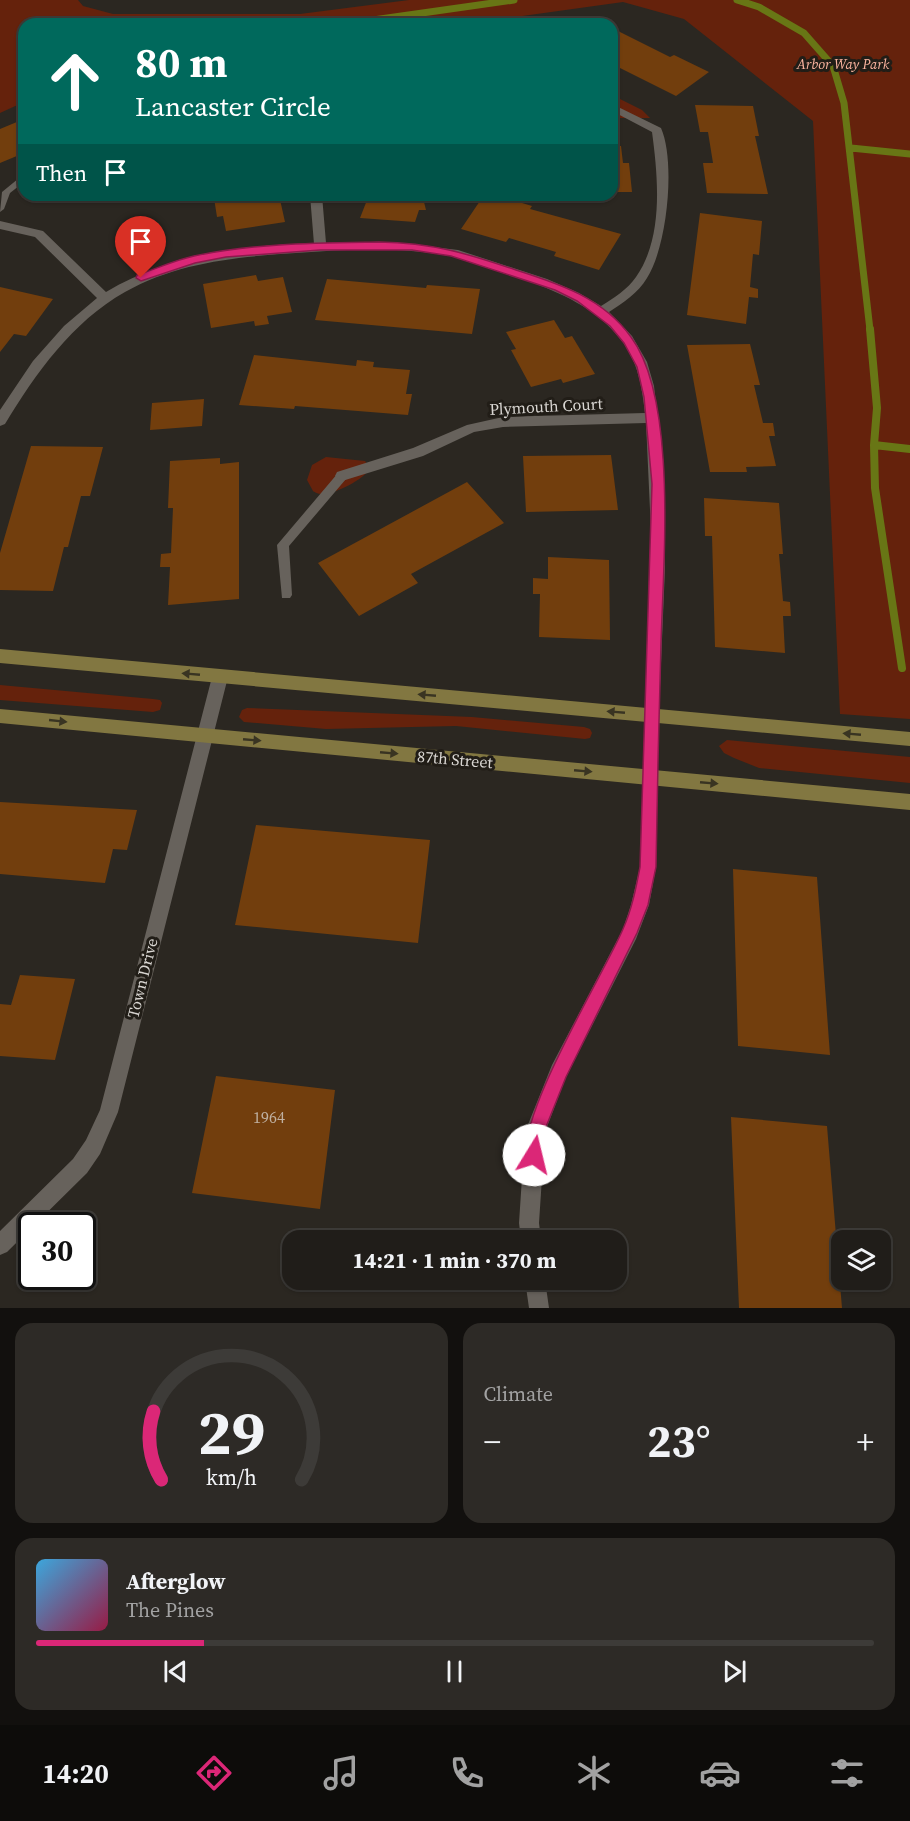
<!DOCTYPE html>
<html lang="en">
<head>
<meta charset="utf-8">
<style>
  body { margin:0; font-family:"Source Serif 4",serif; background:#2d2a26; color:#f1f3f6; height:100vh; display:flex; flex-direction:column; font-size:22px; white-space:nowrap }
  * { box-sizing:border-box; margin:0 }
  p { font-size:20px; color:#a2a2a2 }
  .icon { flex:none; width:33px; height:33px; fill:none; stroke:currentColor; stroke-width:2; stroke-linecap:round; stroke-linejoin:round }
  .map { position:relative; height:1308px; overflow:hidden }
  .details { display:flex; flex-direction:column; gap:15px; padding:15px; background:#12100e; flex:1 }
  .details>* { flex:none }
  .top-card { position:absolute; left:18px; top:18px; width:600px; height:183px; border-radius:18px; box-shadow:0 2px 4px #0004,0 0 0 2px #3d3b38; background:#00695c; color:#fff; overflow:hidden }
  .fabs { position:absolute; left:831px; top:1230px; display:grid; gap:12px }
  .fabs a { display:grid; place-items:center; width:60px; height:60px; border-radius:12px; background:#201d19; box-shadow:0 2px 4px #0004,0 0 0 2px #3d3b38; font-size:30px }
  .speed { position:absolute; left:18px; top:1212px; display:flex; gap:12px; font-size:30px; font-weight:700; text-align:center }
  .speed>* { display:grid; place-content:center; width:78px; height:78px; border-radius:50%; background:#201d19; box-shadow:0 2px 4px #0004,0 0 0 2px #3d3b38; line-height:1 }
  .speed .limit { border:3px solid #111; border-radius:9px; background:#fff; color:#111 }
  .pin { position:absolute; display:grid; place-items:center; width:51px; height:51px; color:#fff; margin:-62px -26px; border-radius:50% 50% 50% 0; rotate:-45deg; box-shadow:0 0 6px #0007 }
  .pin .icon { rotate:45deg }
  .me { position:absolute; width:66px; margin:-33px; rotate:9deg; stroke-linejoin:round; filter:drop-shadow(0 0 4px #0008) }
  .turn { display:flex; align-items:center; gap:21px; height:126px; padding:0 18px; font-size:27px }
  .turn .icon { width:78px; height:78px; stroke-width:2.5 }
  .turn b { display:block; font-size:42px; line-height:51px }
  .then { display:flex; align-items:center; height:57px; padding:0 18px; background:#0003; gap:12px; font-size:22px }
  .big { font-size:45px; font-weight:700; line-height:1.1 }
  .details .widget { flex:1; display:flex; flex-direction:column; justify-content:center; gap:9px; min-width:0; padding:0 21px; border-radius:18px; background:#2d2a26 }
  .details .dial { align-items:center; gap:0 }
  .dial svg { height:156px; overflow:visible; fill:none; stroke:#3d3b38; stroke-width:7; stroke-linecap:round; text-anchor:middle }
  .dial text { fill:#f1f3f6; stroke:none }
  .song { display:flex; align-items:center; gap:18px }
  .cover { width:72px; height:72px; border-radius:9px; background:linear-gradient(135deg,hsl(200 70% 55%),hsl(340 70% 35%)) }
  .played { height:6px; border-radius:3px; background:linear-gradient(90deg,#db2777 20%,#3d3b38 20%) }
  .keys { display:flex; justify-content:space-around; direction:ltr }
  .heat { display:flex; justify-content:space-between; align-items:center; font-size:33px; direction:ltr }
  .details .tiles { flex:1; display:grid; gap:15px; grid-template-columns:1fr 1fr }
  .widget:last-child { grid-column:span 2 }
  .trip { position:absolute; left:282px; top:1230px; width:345px; height:60px; border-radius:18px; background:#201d19; box-shadow:0 2px 4px #0004,0 0 0 2px #3d3b38; font-weight:700; line-height:60px; text-align:center }
  .menu { display:flex; height:96px; justify-content:space-around; align-items:center; background:#0d0c0a; color:#a2a2a2 }
  .menu .icon { width:42px; height:42px }
  .menu .on { color:#db2777 }
  .menu b { font-size:27px; color:#f1f3f6 }
  .map>svg:first-child { display:block }
  .green { fill:#65220c }
  .lines { fill:none; stroke-linecap:round; stroke-linejoin:round }
  .stream-far1 { stroke:#687615; stroke-width:7 }
  .stream { stroke:#687615; stroke-width:8 }
  .building { fill:#723e0d }
  .lane { fill:#67625c; fill-rule:evenodd }
  .street { fill:#67625c; fill-rule:evenodd }
  .secondary { fill:#827741; fill-rule:evenodd }
  .oneway { fill:#393422 }
  .route { fill:#db2777; stroke:#8e194d; stroke-width:1.5 }
  .labels { text-anchor:middle; stroke-width:6; stroke-linejoin:round; paint-order:stroke }
  .far-park-label { font-size:14px; font-style:italic; fill:#fbb49f; stroke:#211d17 }
  .street-label { font-size:16px; fill:#d9d6d2; stroke:#211d17 }
  .near-number-label { font-size:16px; fill:#bfb0a1 }
</style>
</head>
<body>
<div class="map">
<svg width="910" height="1308" viewBox="0 0 910 1308">
  <rect width="100%" height="100%" fill="#2b2721"/>
  <path class="green" d="M0 0H78L83 6 113 14H300L409 0H910V719L840 714 813 121 684 19 623 2 465 24H24V102L0 113Z
    M612 95 642 110 650 118H612Z
    M326 457 365 461 370 468C365 479 335 494 322 494 321 495 314 492 313 491L307 480 312 465Z
    M0 685 153 699 160 700 162 703 160 710 153 712 0 700Z
    M247 708 472 717 584 727 590 729 592 733 590 738 585 739 456 726 326 729 244 722 239 717 242 710Z
    M727 740 910 757V783L759 768 734 758 724 753 719 746Z"/>
  <g class="lines">
    <path class="stream-far1" d="M737 0 759 7 804 33 833 66 844 103 870 330
      M345 24 514 0
      M851 148 910 154"/>
    <path class="stream" d="M870 329 877 408 874 445 875 488 902 668
      M874 445 910 449"/>
  </g>
  <path class="building" d="M612 28 670 57 674 55 709 72 676 96 612 64Z
    M695 105 753 106 759 136H755L768 194 707 193 703 163H713L708 132H700Z
    M24 119V153L0 163V129Z
    M612 146H621L623 163H629L632 192H612Z
    M223 195H279L285 222 226 231 223 216 217 217 214 198 223 197Z
    M369 195H432L430 202H424L426 210H419L415 222 360 218Z
    M484 195H495L532 206 530 209 621 234 599 270 554 256 556 252 509 238 506 242 461 229Z
    M700 213 762 221 759 255 753 254 750 287 758 289V298L749 297 746 324 687 315Z
    M256 275 258 281 283 277 292 312 267 316 269 324 255 326 254 321 211 328 203 284Z
    M327 279 426 288 427 285 480 289 472 334 315 320Z
    M0 287 53 299 26 336 14 334 0 352Z
    M554 320 565 338 572 336 595 374 563 383 561 379 531 387 511 350 516 349 506 332Z
    M750 344 760 385H754L763 423H773L775 436H769L776 466 746 467 747 472H710L687 345Z
    M254 355 356 366 357 360 374 362 373 367 410 370 406 394H412L408 415 295 406 294 409 239 405Z
    M204 399 202 426 150 430 152 403Z
    M31 446 103 447 90 496H81L68 547H64L53 591 0 590V553Z
    M611 455 618 510 526 512 523 456Z
    M220 458V464L239 462V599L168 605 170 567H160L161 554 171 553 173 508H168L170 461Z
    M467 482 504 523 411 574 418 583 359 616 318 563Z
    M704 498 779 503 783 554H779L783 601 790 602 791 616H783L785 653 715 647 712 536H705Z
    M548 557 609 560 610 640 539 637 540 594H533V578L548 579Z
    M0 802 137 810 127 850 113 849 105 883 0 874Z
    M256 825 430 840 418 943 235 925Z
    M733 869 817 877 830 1055 738 1046Z
    M20 975 75 979 55 1060 0 1056V1004L11 1005Z
    M216 1076 335 1090 320 1209 192 1193Z
    M731 1117 827 1126 842 1308H739Z"/>
  <g class="lines">
    <path class="lane" d="M24 174V182L10 193 4 209 0 212 2 192Z
      M342 472 346 473 347 476 346 479 289 546 292 595 290 598H282L277 545 338 473Z"/>
    <path class="street" d="M612 104 661 128C676 162 667 247 647 278 638 293 623 303 609 312L632 336 647 362 654 386 662 457 665 568 658 735 656 867 649 905 636 939 566 1077 545 1132 539 1223 541 1240H521L519 1223 525 1132 552 1065 623 929 631 905 640 867 651 531 646 423 503 427 474 432 423 456 342 481 335 476 337 472 413 448 467 425 503 417 645 413C642 387 638 362 622 341 597 308 561 293 523 279 502 272 481 263 459 258 406 246 350 249 296 253 237 257 178 262 125 292 72 322 36 373 5 424L0 426V410L33 361 64 326 97 298 35 237 0 229V221L43 231 106 292C169 254 241 248 314 244L310 195H322L326 243 390 242 458 250 547 279 579 293 601 306C614 298 628 289 636 277 664 237 658 177 652 132L612 111Z
      M220 670 225 672 228 677 118 1112 100 1154 87 1173 7 1252 0 1255V1231L73 1159 86 1140 100 1110 212 677 215 672Z
      M525 1280H545L549 1308H529Z"/>
    <path class="secondary" d="M0 649 910 732V746L0 663Z
      M0 709 910 794V810L0 723Z"/>
  </g>
  <defs><path id="oneway-solid" d="M-6-.8H1V-3.2L6.5 0L1 3.2V.8H-6Z" transform="scale(1.5)"/></defs>
  <g class="oneway">
    <use href="#oneway-solid" transform="translate(191 674) rotate(-175)"/>
    <use href="#oneway-solid" transform="translate(427 695) rotate(-175)"/>
    <use href="#oneway-solid" transform="translate(616 712) rotate(-175)"/>
    <use href="#oneway-solid" transform="translate(58 721) rotate(6)"/>
    <use href="#oneway-solid" transform="translate(852 734) rotate(-175)"/>
    <use href="#oneway-solid" transform="translate(252 740) rotate(5)"/>
    <use href="#oneway-solid" transform="translate(389 753) rotate(5)"/>
    <use href="#oneway-solid" transform="translate(583 771) rotate(5)"/>
    <use href="#oneway-solid" transform="translate(709 783) rotate(5)"/>
  </g>
  <path class="route" d="M379 242C433 243 466 253 516 270 560 284 603 298 631 337 678 400 663 566 661 644 659 718 657 793 656 867L648 905 637 933 566 1077 544 1132 540 1161 534 1164 528 1161C512 1123 605 972 623 929 632 909 636 888 640 867L652 484 644 397 637 367 624 343 610 326 577 301 555 290 451 256 412 250H320L226 257 195 263 141 281 136 278 137 275C156 269 175 260 194 256 254 243 318 243 379 242Z"/>
  <g class="labels">
    <g class="far-park-label">
      <text x="843" y="69">Arbor Way Park</text>
    </g>
    <g class="street-label">
      <text transform="translate(546 406) rotate(-3)" y="6">Plymouth Court</text>
      <text transform="translate(455 759) rotate(5)" y="6">87th Street</text>
      <text transform="translate(142 978) rotate(-76)" y="6">Town Drive</text>
    </g>
    <g class="near-number-label">
      <text x="269" y="1123">1964</text>
    </g>
  </g>
</svg>
<div class="fabs">
<a><svg class="icon" aria-label="layers" viewBox="0 0 24 24"><path d="M12 4l9 5-9 5-9-5zM3 14l9 5 9-5"/></svg></a>
</div>
<div class="speed"><div class="limit">30</div></div>
<div class="pin" style="left:141px;top:278px;background:#d93025"><svg class="icon" aria-label="arrive" viewBox="0 0 24 24"><path d="M6 21V4h12l-3 4 3 4H6"/></svg></div>
<svg class="me" style="left:534px;top:1155px" viewBox="-20 -20 40 40"><circle r="19" fill="#fff"/><path d="M0-13L10 11 0 6-10 11z" fill="#db2777"/></svg>
<div class="trip">14:21 · 1 min · 370 m</div>
<div class="top-card">
<div class="turn"><svg class="icon" aria-label="ahead" viewBox="0 0 24 24"><path d="M12 20V5M6 11l6-6 6 6"/></svg><div><b>80 m</b>Lancaster Circle</div></div>
<div class="then">Then<svg class="icon" aria-label="arrive" viewBox="0 0 24 24"><path d="M6 21V4h12l-3 4 3 4H6"/></svg></div>
</div>
</div>
<section class="details">
<div class="tiles">
<div class="widget dial"><svg viewBox="0 0 100 80">
<path d="M14 69A42 42 0 1 1 86 69"/>
<path d="M14 69A42 42 0 0 1 10 34" stroke="#db2777"/>
<text x="50" y="56" font-size="32" font-weight="700">29</text>
<text x="50" y="72" font-size="11">km/h</text>
</svg></div>
<div class="widget"><p>Climate</p>
<div class="heat"><a>−</a><b class="big">23°</b><a>+</a></div>
</div>
<div class="widget">
<div class="song"><i class="cover"></i><div><b>Afterglow</b><p>The Pines</p></div></div>
<div class="played"></div>
<div class="keys"><svg class="icon" aria-label="previous" viewBox="0 0 24 24"><path d="M18 5L8 12l10 7zM5 5v14"/></svg><svg class="icon" aria-label="pause" viewBox="0 0 24 24"><path d="M8 5v14M16 5v14"/></svg><svg class="icon" aria-label="next" viewBox="0 0 24 24"><path d="M6 5l10 7-10 7zM19 5v14"/></svg></div>
</div>
</div>
</section>
<nav class="menu">
<b>14:20</b>
<svg class="icon on" aria-label="directions" viewBox="0 0 24 24"><path d="M12 3l9 9-9 9-9-9zM9 14v-3h6M13 9l2 2-2 2"/></svg>
<svg class="icon" aria-label="music" viewBox="0 0 24 24"><path d="M9 18V5l10-2v13"/><circle cx="6" cy="18" r="3"/><circle cx="16" cy="16" r="3"/></svg>
<svg class="icon" aria-label="phone" viewBox="0 0 24 24"><path d="M5 4h4l2 5-3 2q2 4 5 5l2-3 5 2v4C11 20 4 13 5 4z"/></svg>
<svg class="icon" aria-label="climate" viewBox="0 0 24 24"><path d="M12 3v18M4 7l16 10M4 17L20 7"/></svg>
<svg class="icon" aria-label="car" viewBox="0 0 24 24"><path d="M5 17H2v-5l4-1 3-4h7l3 4 3 1v5h-3M9 17h6M6 11h13"/><circle cx="7" cy="17" r="2"/><circle cx="17" cy="17" r="2"/></svg>
<svg class="icon" aria-label="filters" viewBox="0 0 24 24"><path d="M4 7h16M4 17h16"/><circle cx="9" cy="7" r="2"/><circle cx="15" cy="17" r="2"/></svg>
</nav>
</body>
</html>
